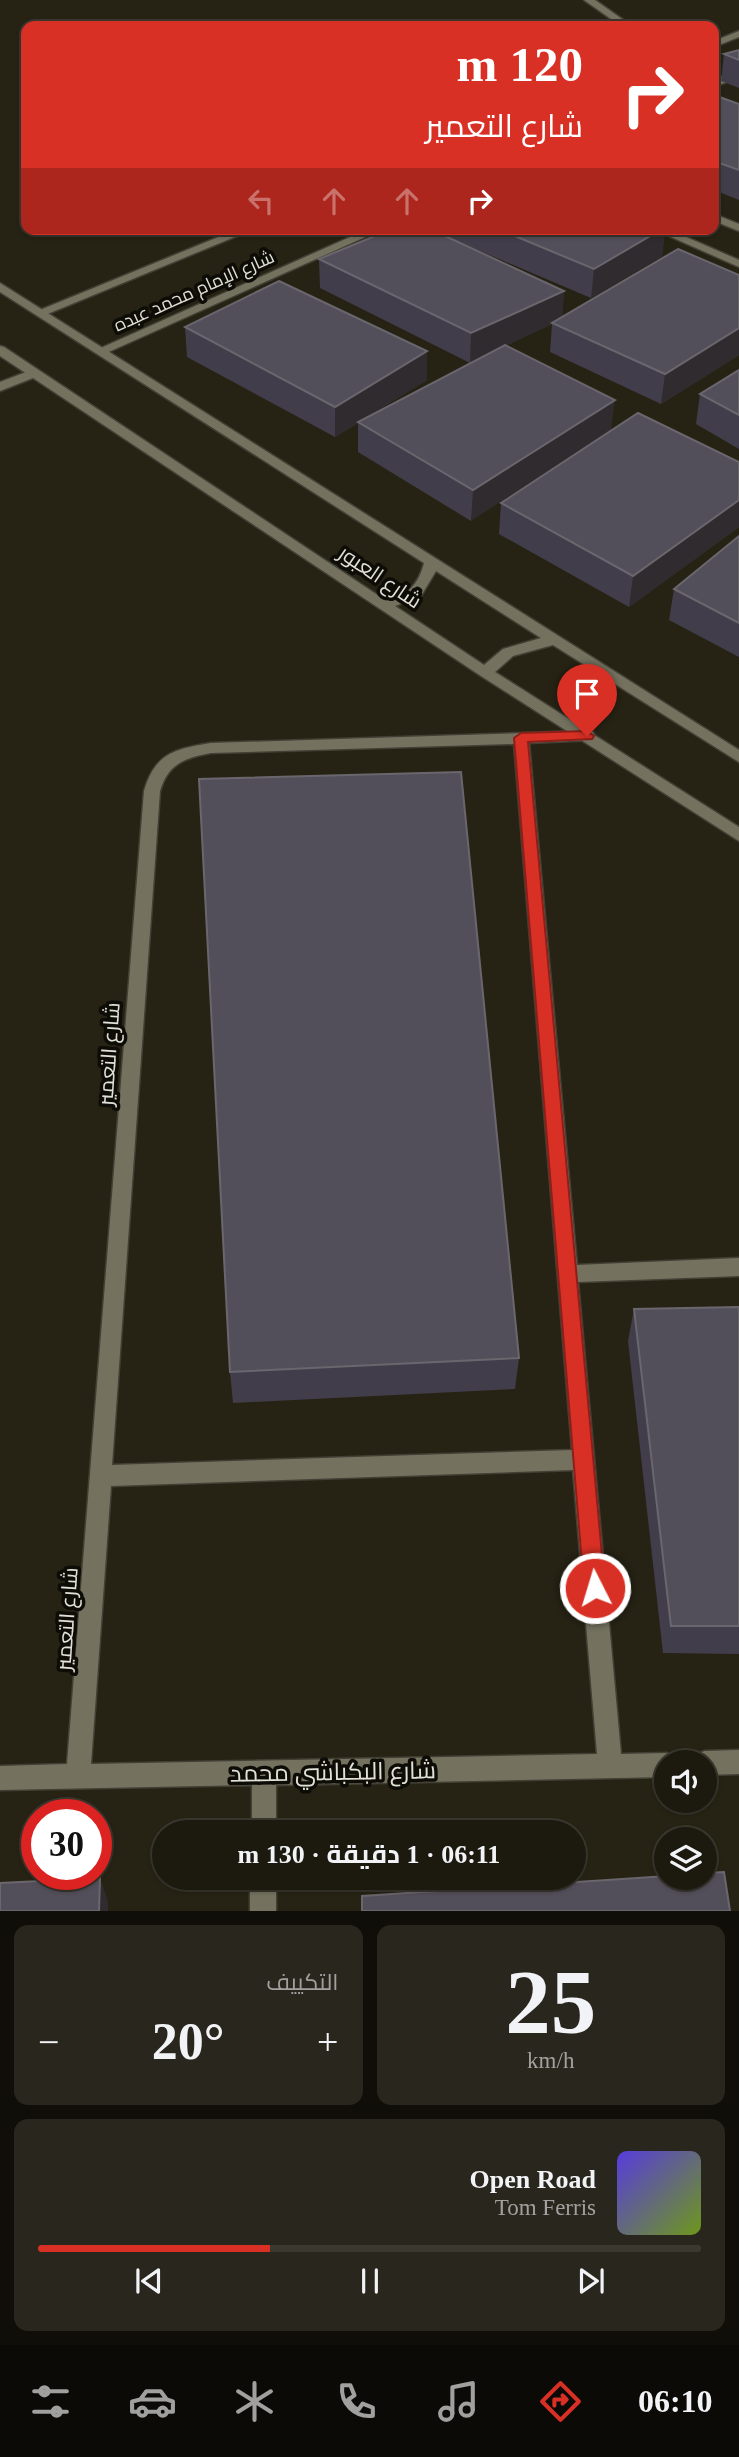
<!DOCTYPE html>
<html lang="ar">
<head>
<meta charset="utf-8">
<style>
  body { margin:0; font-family:"Times New Roman",Cairo,serif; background:#29271d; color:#f1f3f6; direction:rtl; height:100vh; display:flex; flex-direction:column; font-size:26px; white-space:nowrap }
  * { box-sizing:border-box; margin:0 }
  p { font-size:23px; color:#a0a19e }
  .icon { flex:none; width:38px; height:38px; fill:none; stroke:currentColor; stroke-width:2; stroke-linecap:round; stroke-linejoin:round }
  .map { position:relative; height:1911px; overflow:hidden; direction:ltr }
  .sheet { display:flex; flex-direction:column; gap:14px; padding:14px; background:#0f0e08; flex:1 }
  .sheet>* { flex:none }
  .guide { position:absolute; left:21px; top:21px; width:698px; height:214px; border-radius:14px; box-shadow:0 2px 5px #0004,0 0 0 2px #3a382f; direction:rtl; background:#d93025; color:#fff; overflow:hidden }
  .tools { position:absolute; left:654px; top:1750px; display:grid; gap:14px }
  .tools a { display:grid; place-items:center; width:63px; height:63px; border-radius:50%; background:#1c1a0f; box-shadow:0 2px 5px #0004,0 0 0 2px #3a382f; font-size:35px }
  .speed { position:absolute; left:21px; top:1799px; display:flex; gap:14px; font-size:35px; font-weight:700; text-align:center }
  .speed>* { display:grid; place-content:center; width:91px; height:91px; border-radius:50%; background:#1c1a0f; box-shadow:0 2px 5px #0004,0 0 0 2px #3a382f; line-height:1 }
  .speed .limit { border:10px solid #d22; background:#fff; color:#111 }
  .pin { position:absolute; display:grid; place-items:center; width:60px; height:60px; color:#fff; margin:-72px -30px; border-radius:50% 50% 50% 0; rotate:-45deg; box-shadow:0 0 7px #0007 }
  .pin .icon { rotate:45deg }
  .me { position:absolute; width:77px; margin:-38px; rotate:355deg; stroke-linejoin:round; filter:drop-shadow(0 0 5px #0008) }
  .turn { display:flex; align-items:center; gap:24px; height:147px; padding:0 21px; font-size:32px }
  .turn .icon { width:91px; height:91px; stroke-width:2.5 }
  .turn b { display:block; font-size:49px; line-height:60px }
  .lanes { display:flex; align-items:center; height:66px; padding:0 21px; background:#0003; justify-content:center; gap:35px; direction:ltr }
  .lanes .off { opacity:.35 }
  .big { font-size:52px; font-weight:700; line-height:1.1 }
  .sheet .widget { flex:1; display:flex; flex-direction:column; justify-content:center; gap:10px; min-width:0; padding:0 24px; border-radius:14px; background:#29271d }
  .sheet .dial { align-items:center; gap:0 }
  .dial b { font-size:91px; line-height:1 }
  .song { display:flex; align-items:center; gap:21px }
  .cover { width:84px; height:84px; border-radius:10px; background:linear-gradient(135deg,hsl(250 70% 55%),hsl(80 70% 35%)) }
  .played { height:7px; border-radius:4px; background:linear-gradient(90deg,#d93025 35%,#3a382f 35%) }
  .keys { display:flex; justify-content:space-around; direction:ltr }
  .heat { display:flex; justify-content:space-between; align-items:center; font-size:38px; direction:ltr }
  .sheet .tiles { flex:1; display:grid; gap:14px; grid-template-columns:1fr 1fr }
  .widget:last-child { grid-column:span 2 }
  .trip { position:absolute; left:152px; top:1820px; width:434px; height:70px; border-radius:35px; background:#1c1a0f; box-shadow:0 2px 5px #0004,0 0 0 2px #3a382f; font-weight:700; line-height:70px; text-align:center; direction:rtl }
  .menu { display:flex; height:112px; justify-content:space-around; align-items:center; background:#0b0a06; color:#a0a19e }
  .menu .icon { width:49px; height:49px }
  .menu .current { color:#d93025 }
  .menu b { font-size:32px; color:#f1f3f6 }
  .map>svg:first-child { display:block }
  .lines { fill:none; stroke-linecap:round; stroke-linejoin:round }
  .minor-casing { stroke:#423f34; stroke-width:3 }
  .tertiary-casing { stroke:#423f34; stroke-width:3 }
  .minor { fill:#74725f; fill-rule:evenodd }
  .tertiary { fill:#74725f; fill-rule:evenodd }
  .wall { fill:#423d4b }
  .shaded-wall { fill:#302b2e }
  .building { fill:#534f5a; stroke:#6a666d; stroke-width:2 }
  .route { fill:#d93025; stroke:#8d1f18; stroke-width:2 }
  .labels { text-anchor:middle; stroke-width:7; stroke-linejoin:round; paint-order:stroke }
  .far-street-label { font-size:18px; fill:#e2e1d7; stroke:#0d0c06 }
  .street-label { font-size:21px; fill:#e2e1d7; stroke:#0d0c06 }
  .near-street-label { font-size:24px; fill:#e2e1d7; stroke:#0d0c06 }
</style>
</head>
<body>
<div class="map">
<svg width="739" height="1911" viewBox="0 0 739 1911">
  <rect width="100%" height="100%" fill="#262314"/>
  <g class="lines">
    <defs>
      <path id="minor" d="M584 0H595L632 26H621Z
        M739 31V37L714 47V41Z
        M739 70V77L714 87V80Z
        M714 214 739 224V231L714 221Z
        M238 229H254L45 315 35 312Z
        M368 229H383L104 354 100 355 94 351Z
        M653 229H668L739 260V267Z
        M34 369 40 373 38 376 0 391V382Z
        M587 731 593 732 595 736 593 740 529 743 577 1265 739 1258V1276L578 1282 621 1754 667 1753 676 1756 678 1762H667V1777L276 1785V1832H252V1785L0 1790V1766L67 1764 144 791C155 753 175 749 211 743ZM514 744 572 1450 112 1465 160 791C168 764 184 758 211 753ZM573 1470 597 1754 91 1764 111 1486Z
        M739 1750V1774L705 1775V1762H693L696 1754 705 1751Z
        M250 1878H276V1911H250Z"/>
      <path id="tertiary" d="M0 283 739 750V762L553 645 513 656 495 672 739 827V841L481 676 0 356V346L4 347 382 598C407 597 418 586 424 563L0 292ZM436 571 541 638 503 649 484 665 395 606 421 596Z"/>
    </defs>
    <use href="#minor" class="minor-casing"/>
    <use href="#tertiary" class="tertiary-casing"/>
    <use href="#minor" class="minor"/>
    <use href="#tertiary" class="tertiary"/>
  </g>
  <path class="wall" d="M739 50V88L721 81 724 54Z
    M714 95 739 104V200L714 190Z
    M440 229H665L662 256 591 298 440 234Z
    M319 259 564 291 562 317 739 275V355L661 404 550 352 552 324 507 345 471 521 358 452V423L335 437 187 357 185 327 427 380 368 416 470 363 320 288Z
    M739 370V449L696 424 700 394Z
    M739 462V527L629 607 499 534 501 503Z
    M739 536V657L669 620 674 589Z
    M739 1307V1654L663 1653 628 1341 634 1309Z
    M519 1358 515 1389 233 1403 230 1372Z"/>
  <path class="shaded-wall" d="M662 229H665L662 256 591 298 594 269Z
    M564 291 562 320 552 323V324L470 363 471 333Z
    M739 328V355L661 404 665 374Z
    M427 351V380L335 437V407Z
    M615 400 611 430 471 521 473 490Z
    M739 500V527L629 607 633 576Z
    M100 1878 108 1901V1911H99Z"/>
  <path class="building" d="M739 50V60L724 54Z
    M714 95 739 104V170L714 161Z
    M392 229H430L564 291 471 333 319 259Z
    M498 229H662L594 269Z
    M678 249 739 275V328L665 374 552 323Z
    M279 281 427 351 335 407 185 327Z
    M505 345 615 400 473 490 358 422Z
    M739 370V415L700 394Z
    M638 413 739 462V500L633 576 501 503Z
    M739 536V623L674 589Z
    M461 772 519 1358 230 1372 199 779Z
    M739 1307V1626H671L634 1309Z
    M724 1872 730 1911H362V1896L667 1876V1878H705V1873Z
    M100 1878 99 1911H0V1883Z"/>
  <path class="route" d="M587 731 594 736 592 739 528 742 605 1588 602 1595 595 1598 587 1595 584 1588 514 738 521 733Z"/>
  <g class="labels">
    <g class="far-street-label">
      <text transform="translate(194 291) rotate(-24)" y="6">شارع الإمام محمد عبده</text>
    </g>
    <g class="street-label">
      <text transform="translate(380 577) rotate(34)" y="7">شارع العبور</text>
      <text transform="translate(109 1054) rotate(-86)" y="7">شارع التعمير</text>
      <text transform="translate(67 1619) rotate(-86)" y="7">شارع التعمير</text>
    </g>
    <g class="near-street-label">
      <text transform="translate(333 1772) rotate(-1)" y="8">شارع البكباشي محمد</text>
    </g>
  </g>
</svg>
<div class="tools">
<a><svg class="icon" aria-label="sound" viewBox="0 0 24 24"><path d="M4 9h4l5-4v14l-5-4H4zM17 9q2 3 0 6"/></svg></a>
<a><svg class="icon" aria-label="layers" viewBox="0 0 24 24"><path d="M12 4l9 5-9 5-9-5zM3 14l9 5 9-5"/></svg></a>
</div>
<div class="speed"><div class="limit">30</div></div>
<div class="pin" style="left:587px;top:736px;background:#d93025"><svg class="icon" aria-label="arrive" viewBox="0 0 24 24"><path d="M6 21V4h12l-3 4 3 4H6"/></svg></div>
<svg class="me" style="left:595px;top:1588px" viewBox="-20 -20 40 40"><circle r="17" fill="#d93025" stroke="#fff" stroke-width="3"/><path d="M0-11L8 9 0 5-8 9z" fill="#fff"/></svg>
<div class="trip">06:11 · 1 دقيقة · 130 m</div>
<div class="guide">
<div class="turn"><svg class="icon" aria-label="right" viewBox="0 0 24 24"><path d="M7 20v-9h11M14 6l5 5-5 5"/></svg><div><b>120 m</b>شارع التعمير</div></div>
<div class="lanes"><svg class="icon off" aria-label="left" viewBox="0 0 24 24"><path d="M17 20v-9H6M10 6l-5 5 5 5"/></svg><svg class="icon off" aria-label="ahead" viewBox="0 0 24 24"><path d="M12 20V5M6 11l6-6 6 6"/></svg><svg class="icon off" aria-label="ahead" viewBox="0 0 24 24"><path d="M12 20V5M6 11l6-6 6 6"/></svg><svg class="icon" aria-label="right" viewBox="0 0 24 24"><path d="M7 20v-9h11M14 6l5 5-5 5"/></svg></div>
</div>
</div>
<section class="sheet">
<div class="tiles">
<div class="widget dial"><b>25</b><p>km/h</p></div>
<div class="widget"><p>التكييف</p>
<div class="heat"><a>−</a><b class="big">20°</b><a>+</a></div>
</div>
<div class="widget">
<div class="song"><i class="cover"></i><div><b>Open Road</b><p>Tom Ferris</p></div></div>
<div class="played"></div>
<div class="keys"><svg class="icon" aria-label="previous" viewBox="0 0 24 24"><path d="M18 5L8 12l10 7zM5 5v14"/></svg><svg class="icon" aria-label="pause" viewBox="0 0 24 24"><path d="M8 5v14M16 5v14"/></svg><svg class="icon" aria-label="next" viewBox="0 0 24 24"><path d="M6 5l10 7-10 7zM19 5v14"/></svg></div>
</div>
</div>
</section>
<nav class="menu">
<b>06:10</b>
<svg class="icon current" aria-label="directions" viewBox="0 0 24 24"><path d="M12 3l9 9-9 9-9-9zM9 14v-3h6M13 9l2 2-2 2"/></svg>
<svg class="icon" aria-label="music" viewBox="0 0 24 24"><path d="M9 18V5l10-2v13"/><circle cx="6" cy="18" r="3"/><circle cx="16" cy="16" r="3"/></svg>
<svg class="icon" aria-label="phone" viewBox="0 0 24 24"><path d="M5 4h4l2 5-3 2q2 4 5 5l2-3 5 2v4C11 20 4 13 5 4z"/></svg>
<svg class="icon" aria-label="climate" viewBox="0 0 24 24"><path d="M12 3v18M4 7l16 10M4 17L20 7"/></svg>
<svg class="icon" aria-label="car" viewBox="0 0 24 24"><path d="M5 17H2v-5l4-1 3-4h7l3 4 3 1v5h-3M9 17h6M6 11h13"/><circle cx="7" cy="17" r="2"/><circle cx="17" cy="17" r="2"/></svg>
<svg class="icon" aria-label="filters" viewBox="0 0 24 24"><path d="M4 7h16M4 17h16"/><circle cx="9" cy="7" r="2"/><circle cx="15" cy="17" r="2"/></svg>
</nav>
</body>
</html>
